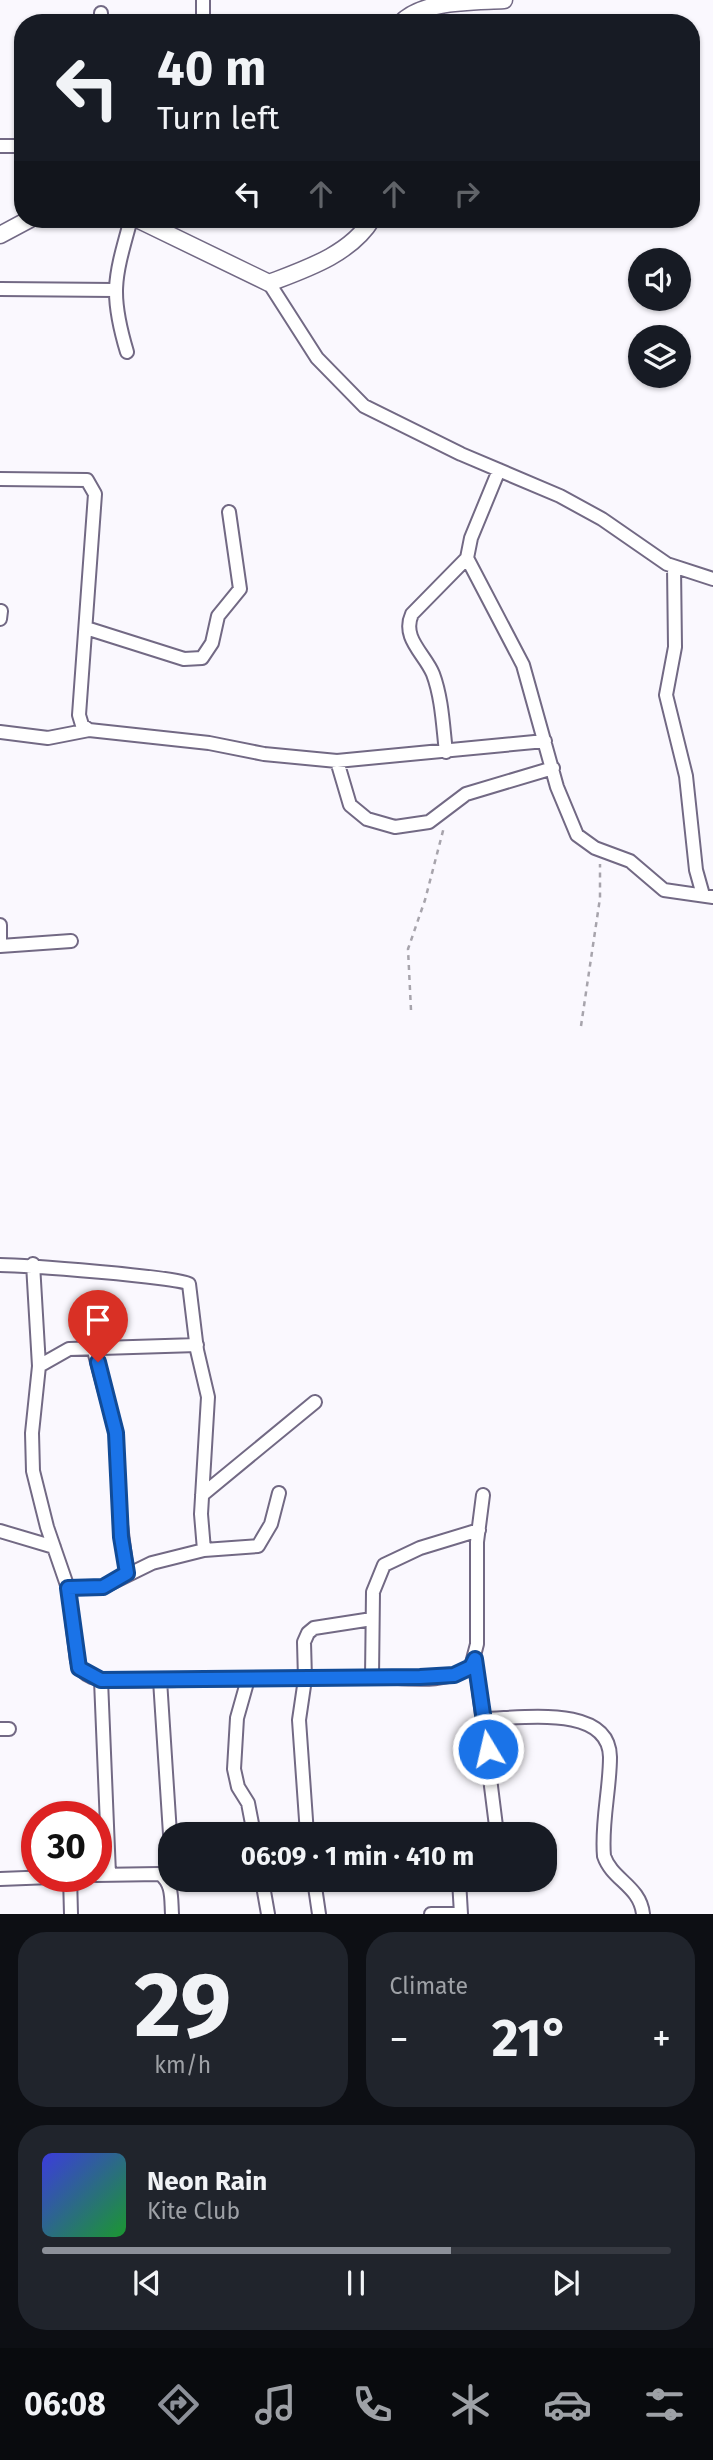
<!DOCTYPE html>
<html lang="en">
<head>
<meta charset="utf-8">
<style>
  body { margin:0; font-family:"Fira Sans",sans-serif; background:#20242c; color:#f1f3f6; height:100vh; display:flex; flex-direction:column; font-size:26px; white-space:nowrap }
  * { box-sizing:border-box; margin:0 }
  p { font-size:23px; color:#9ea1a6 }
  .icon { flex:none; width:38px; height:38px; fill:none; stroke:currentColor; stroke-width:2; stroke-linecap:round; stroke-linejoin:round }
  .map { position:relative; height:1914px; overflow:hidden }
  .drawer { display:flex; flex-direction:column; gap:18px; padding:18px; background:#0d0f14; flex:1 }
  .drawer>* { flex:none }
  .hud { position:absolute; left:14px; top:14px; width:686px; height:214px; border-radius:28px; box-shadow:0 2px 5px #0004; background:#171b24; color:#f1f3f6; overflow:hidden }
  .controls { position:absolute; left:628px; top:248px; display:grid; gap:14px }
  .controls a { display:grid; place-items:center; width:63px; height:63px; border-radius:50%; background:#171b24; box-shadow:0 2px 5px #0004; font-size:35px }
  .speed { position:absolute; left:21px; top:1801px; display:flex; gap:14px; font-size:35px; font-weight:700; text-align:center }
  .speed>* { display:grid; place-content:center; width:91px; height:91px; border-radius:50%; background:#171b24; box-shadow:0 2px 5px #0004; line-height:1 }
  .speed .limit { border:10px solid #d22; background:#fff; color:#111 }
  .pin { position:absolute; display:grid; place-items:center; width:60px; height:60px; color:#fff; margin:-72px -30px; border-radius:50% 50% 50% 0; rotate:-45deg; box-shadow:0 0 7px #0007 }
  .pin .icon { rotate:45deg }
  .me { position:absolute; width:77px; margin:-38px; rotate:351deg; stroke-linejoin:round; filter:drop-shadow(0 0 5px #0008) }
  .turn { display:flex; align-items:center; gap:24px; height:147px; padding:0 28px; font-size:32px }
  .turn .icon { width:91px; height:91px; stroke-width:2.5 }
  .turn b { display:block; font-size:49px; line-height:60px }
  .lanes { display:flex; align-items:center; height:66px; padding:0 28px; background:#0003; justify-content:center; gap:35px; direction:ltr }
  .lanes .off { opacity:.35 }
  .big { font-size:52px; font-weight:700; line-height:1.1 }
  .drawer .tile { flex:1; display:flex; flex-direction:column; justify-content:center; gap:10px; min-width:0; padding:0 24px; border-radius:28px; background:#20242c }
  .drawer .dial { align-items:center; gap:0 }
  .dial b { font-size:91px; line-height:1 }
  .song { display:flex; align-items:center; gap:21px }
  .cover { width:84px; height:84px; border-radius:10px; background:linear-gradient(135deg,hsl(240 70% 55%),hsl(130 70% 35%)) }
  .played { height:7px; border-radius:4px; background:linear-gradient(90deg,#8c9099 65%,#363941 65%) }
  .keys { display:flex; justify-content:space-around; direction:ltr }
  .heat { display:flex; justify-content:space-between; align-items:center; font-size:38px; direction:ltr }
  .drawer .tiles { flex:1; display:grid; gap:18px; grid-template-columns:1fr 1fr }
  .tile:last-child { grid-column:span 2 }
  .trip { position:absolute; left:158px; top:1822px; width:399px; height:70px; border-radius:28px; background:#171b24; box-shadow:0 2px 5px #0004; font-weight:700; line-height:70px; text-align:center }
  .dock { display:flex; height:112px; justify-content:space-around; align-items:center; background:#090b0e; color:#9ea1a6 }
  .dock .icon { width:49px; height:49px }
  .dock .current { color:#8c9099 }
  .dock b { font-size:32px; color:#f1f3f6 }
  .map>svg:first-child { display:block }
  .lines { fill:none; stroke-linecap:round; stroke-linejoin:round }
  .street-casing { stroke:#726984; stroke-width:16 }
  .secondary-casing { stroke:#726984; stroke-width:19 }
  .path { stroke:#a7a4ac; stroke-width:2.5; stroke-dasharray:5 5; stroke-linecap:butt }
  .street { stroke:#fff; stroke-width:12 }
  .secondary { stroke:#fff; stroke-width:16 }
  .route-casing { stroke:#114b97; stroke-width:18 }
  .route { stroke:#1a73e8; stroke-width:12 }
</style>
</head>
<body>
<div class="map">
<svg width="713" height="1914" viewBox="0 0 713 1914">
  <rect width="100%" height="100%" fill="#faf8fe"/>
  <g class="lines">
    <defs>
      <path id="street" d="M203 0V23
        M101 23V13
        M0 146H23
        M269 283 317 358 364 406 461 454 560 496 602 519 667 564 713 579
        M0 289 114 290
        M127 352C109 292 115 277 131 219
        M499 470 471 538 467 558 523 665 557 787 577 835 595 848 630 861 664 890 713 897
        M0 479 87 480 95 494 79 715 82 725 89 730 209 743 264 754 337 761 545 741
        M674 567 675 647 666 695 686 776 696 870 703 895
        M0 619 1 611
        M86 628 184 659 202 658 212 643 218 616 240 589 229 512
        M0 732 48 738 89 730
        M446 752C443 727 442 698 433 674 425 654 401 638 412 614L467 558
        M337 761 350 805 367 819 395 827 429 822 466 794 553 768
        M0 925V946
        M0 946 71 941
        M33 1264 39 1366 32 1433 33 1471 47 1527 68 1588 77 1661C82 1678 99 1680 115 1681 199 1679 283 1679 366 1677 399 1676 443 1686 471 1667L477 1644V1542L483 1495
        M0 1265C21 1265 181 1277 189 1284L197 1350 208 1397 201 1514 204 1550
        M93 1347 116 1433 120 1517 127 1573
        M39 1366 69 1349 197 1345
        M202 1495 315 1402
        M0 1531 54 1547
        M68 1588 103 1587 152 1563 204 1550 258 1546 271 1524 279 1493
        M475 1659 497 1834
        M372 1677 373 1592 384 1565 420 1548 479 1530
        M248 1679 237 1718 234 1769 238 1787 248 1803 254 1834
        M101 1680 109 1874
        M160 1680 170 1834
        M483 1719C518 1719 609 1703 610 1757 610 1790 601 1823 604 1856 612 1880 640 1886 643 1914
        M0 1729H9
        M307 1834 299 1720 305 1679 304 1642 308 1633 314 1628 372 1619
        M96 1875 160 1874C173 1884 171 1899 172 1914
        M70 1876 71 1914
        M0 1879 77 1876
        M167 1879 170 1848
        M262 1880 268 1914
        M314 1880 319 1914
        M459 1880 461 1914
        M431 1914H456"/>
      <path id="secondary" d="M401 23C422 0 473 2 504 0
        M137 219 269 283C306 269 351 254 372 219
        M0 235 30 219"/>
    </defs>
    <use href="#street" class="street-casing"/>
    <use href="#secondary" class="secondary-casing"/>
    <path class="path" d="M411 1010 408 949 425 900 444 827
      M581 1026 600 898V864"/>
    <use href="#street" class="street"/>
    <use href="#secondary" class="secondary"/>
  </g>
  <g class="lines">
    <defs>
      <path id="route" d="M98 1362 116 1433 121 1537 127 1573 103 1587 68 1588 79 1668 101 1680 420 1677 454 1675 471 1667 475 1659 488 1749"/>
    </defs>
    <use href="#route" class="route-casing"/>
    <use href="#route" class="route"/>
  </g>
</svg>
<div class="controls">
<a><svg class="icon" aria-label="sound" viewBox="0 0 24 24"><path d="M4 9h4l5-4v14l-5-4H4zM17 9q2 3 0 6"/></svg></a>
<a><svg class="icon" aria-label="layers" viewBox="0 0 24 24"><path d="M12 4l9 5-9 5-9-5zM3 14l9 5 9-5"/></svg></a>
</div>
<div class="speed"><div class="limit">30</div></div>
<div class="pin" style="left:98px;top:1362px;background:#d93025"><svg class="icon" aria-label="arrive" viewBox="0 0 24 24"><path d="M6 21V4h12l-3 4 3 4H6"/></svg></div>
<svg class="me" style="left:488px;top:1749px" viewBox="-20 -20 40 40"><circle r="17" fill="#1a73e8" stroke="#fff" stroke-width="3"/><path d="M0-11L8 9 0 5-8 9z" fill="#fff"/></svg>
<div class="trip">06:09 · 1 min · 410 m</div>
<div class="hud">
<div class="turn"><svg class="icon" aria-label="left" viewBox="0 0 24 24"><path d="M17 20v-9H6M10 6l-5 5 5 5"/></svg><div><b>40 m</b>Turn left</div></div>
<div class="lanes"><svg class="icon" aria-label="left" viewBox="0 0 24 24"><path d="M17 20v-9H6M10 6l-5 5 5 5"/></svg><svg class="icon off" aria-label="ahead" viewBox="0 0 24 24"><path d="M12 20V5M6 11l6-6 6 6"/></svg><svg class="icon off" aria-label="ahead" viewBox="0 0 24 24"><path d="M12 20V5M6 11l6-6 6 6"/></svg><svg class="icon off" aria-label="right" viewBox="0 0 24 24"><path d="M7 20v-9h11M14 6l5 5-5 5"/></svg></div>
</div>
</div>
<section class="drawer">
<div class="tiles">
<div class="tile dial"><b>29</b><p>km/h</p></div>
<div class="tile"><p>Climate</p>
<div class="heat"><a>−</a><b class="big">21°</b><a>+</a></div>
</div>
<div class="tile">
<div class="song"><i class="cover"></i><div><b>Neon Rain</b><p>Kite Club</p></div></div>
<div class="played"></div>
<div class="keys"><svg class="icon" aria-label="previous" viewBox="0 0 24 24"><path d="M18 5L8 12l10 7zM5 5v14"/></svg><svg class="icon" aria-label="pause" viewBox="0 0 24 24"><path d="M8 5v14M16 5v14"/></svg><svg class="icon" aria-label="next" viewBox="0 0 24 24"><path d="M6 5l10 7-10 7zM19 5v14"/></svg></div>
</div>
</div>
</section>
<nav class="dock">
<b>06:08</b>
<svg class="icon current" aria-label="directions" viewBox="0 0 24 24"><path d="M12 3l9 9-9 9-9-9zM9 14v-3h6M13 9l2 2-2 2"/></svg>
<svg class="icon" aria-label="music" viewBox="0 0 24 24"><path d="M9 18V5l10-2v13"/><circle cx="6" cy="18" r="3"/><circle cx="16" cy="16" r="3"/></svg>
<svg class="icon" aria-label="phone" viewBox="0 0 24 24"><path d="M5 4h4l2 5-3 2q2 4 5 5l2-3 5 2v4C11 20 4 13 5 4z"/></svg>
<svg class="icon" aria-label="climate" viewBox="0 0 24 24"><path d="M12 3v18M4 7l16 10M4 17L20 7"/></svg>
<svg class="icon" aria-label="car" viewBox="0 0 24 24"><path d="M5 17H2v-5l4-1 3-4h7l3 4 3 1v5h-3M9 17h6M6 11h13"/><circle cx="7" cy="17" r="2"/><circle cx="17" cy="17" r="2"/></svg>
<svg class="icon" aria-label="filters" viewBox="0 0 24 24"><path d="M4 7h16M4 17h16"/><circle cx="9" cy="7" r="2"/><circle cx="15" cy="17" r="2"/></svg>
</nav>
</body>
</html>
